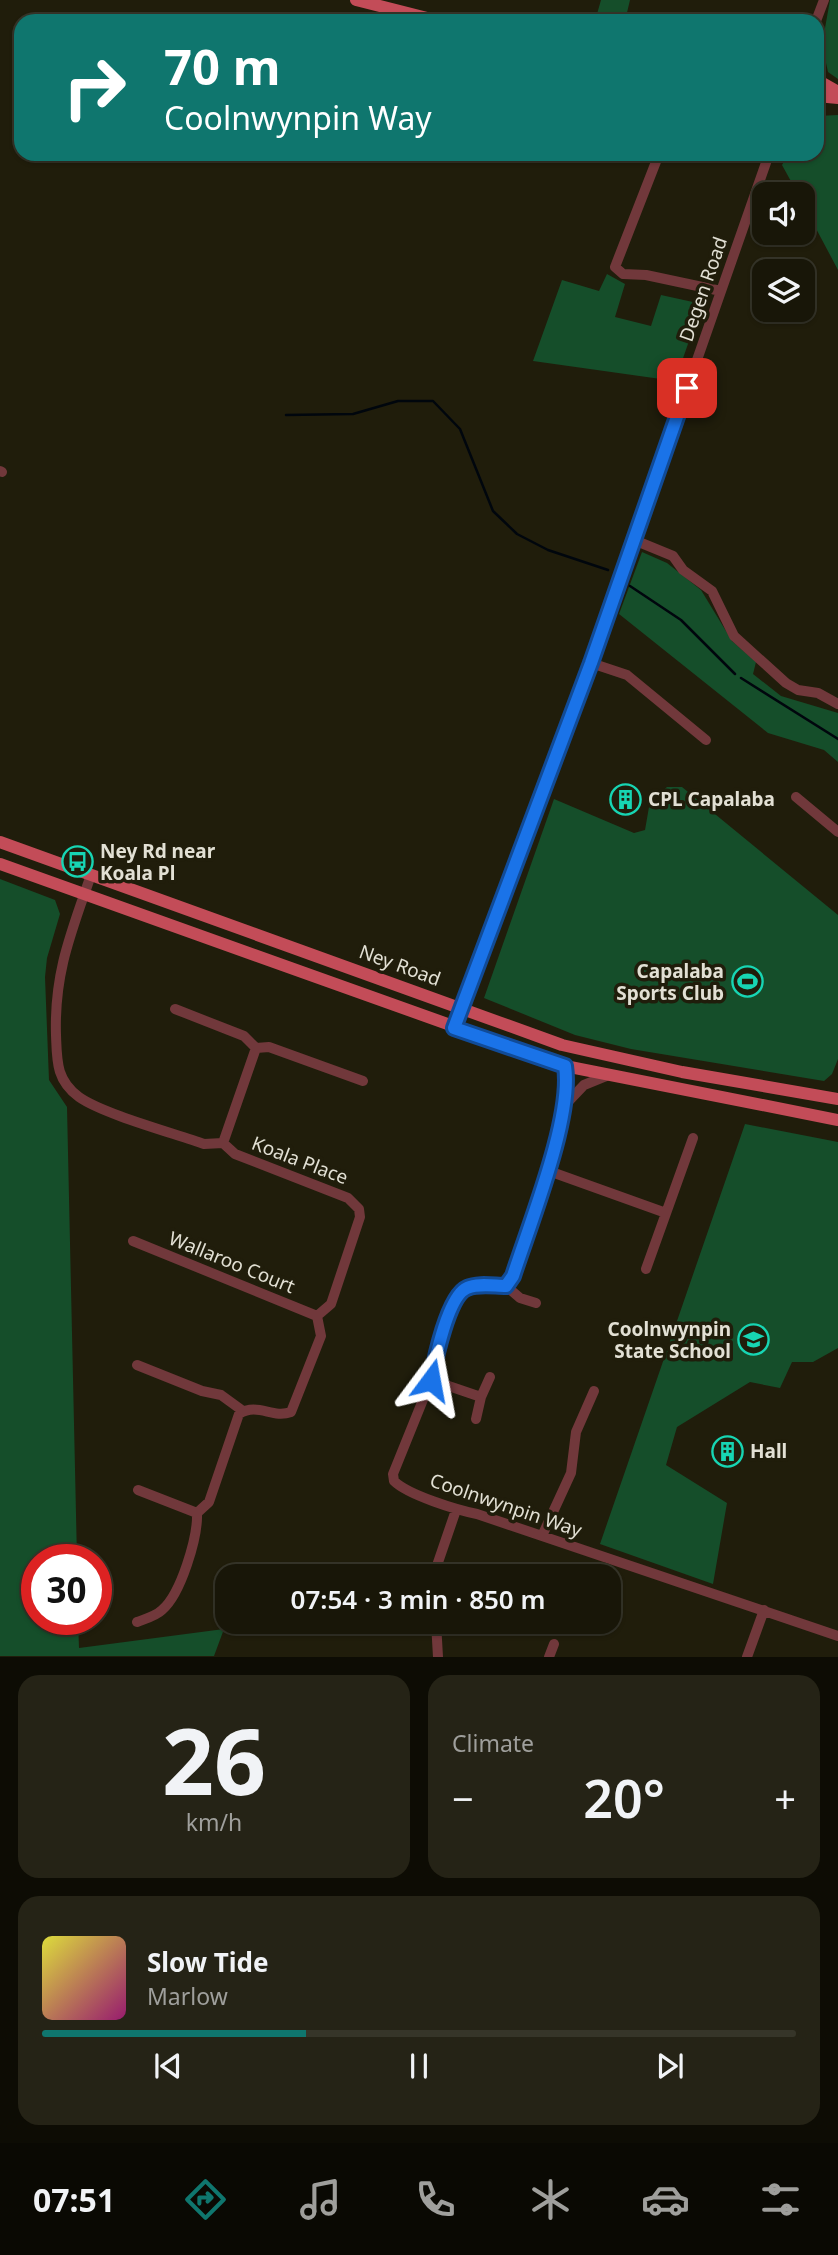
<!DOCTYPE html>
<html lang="en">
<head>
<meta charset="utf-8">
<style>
  body { margin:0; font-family:"Noto Sans",sans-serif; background:#252316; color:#f1f3f6; height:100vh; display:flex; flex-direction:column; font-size:26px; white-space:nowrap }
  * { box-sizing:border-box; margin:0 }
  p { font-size:23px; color:#9f9f9c }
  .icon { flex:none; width:38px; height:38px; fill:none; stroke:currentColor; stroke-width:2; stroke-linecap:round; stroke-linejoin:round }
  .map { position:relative; height:1657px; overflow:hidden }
  .side { display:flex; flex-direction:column; gap:18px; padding:18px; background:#0d0c04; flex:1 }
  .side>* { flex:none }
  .hud { position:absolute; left:14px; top:14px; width:810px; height:147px; border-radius:21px; box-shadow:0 2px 5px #0004,0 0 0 2px #363529; background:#0f766e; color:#fff; overflow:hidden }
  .controls { position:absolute; left:752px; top:182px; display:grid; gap:14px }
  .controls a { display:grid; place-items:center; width:63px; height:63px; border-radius:14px; background:#181608; box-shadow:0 2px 5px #0004,0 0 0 2px #363529; font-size:35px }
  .speed { position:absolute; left:21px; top:1544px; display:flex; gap:14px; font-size:35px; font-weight:700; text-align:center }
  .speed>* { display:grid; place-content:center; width:91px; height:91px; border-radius:50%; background:#181608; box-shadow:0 2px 5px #0004,0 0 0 2px #363529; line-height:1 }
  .speed .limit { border:10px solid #d22; background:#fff; color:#111 }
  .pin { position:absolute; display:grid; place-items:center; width:60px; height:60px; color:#fff; margin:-30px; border-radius:14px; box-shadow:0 4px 10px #0006 }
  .me { position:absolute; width:77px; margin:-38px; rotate:13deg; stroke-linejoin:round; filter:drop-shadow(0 0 5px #0008) }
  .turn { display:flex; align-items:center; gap:24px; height:147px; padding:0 35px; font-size:32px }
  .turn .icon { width:91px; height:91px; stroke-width:2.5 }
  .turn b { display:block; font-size:49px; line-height:60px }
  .big { font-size:52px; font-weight:600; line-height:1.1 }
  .side .tile { flex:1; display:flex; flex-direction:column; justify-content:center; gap:10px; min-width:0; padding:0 24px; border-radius:21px; background:#252316 }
  .side .dial { align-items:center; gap:0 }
  .dial b { font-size:91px; line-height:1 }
  .song { display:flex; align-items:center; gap:21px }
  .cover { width:84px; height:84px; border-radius:10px; background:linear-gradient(135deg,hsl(60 70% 55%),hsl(320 70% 35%)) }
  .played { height:7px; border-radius:4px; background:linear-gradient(90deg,#0f766e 35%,#363529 35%) }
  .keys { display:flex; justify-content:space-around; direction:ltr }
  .heat { display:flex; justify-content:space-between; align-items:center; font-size:38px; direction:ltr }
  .side .tiles { flex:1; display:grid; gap:18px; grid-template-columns:1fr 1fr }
  .tile:last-child { grid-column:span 2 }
  .trip { position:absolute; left:215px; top:1564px; width:406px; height:70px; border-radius:21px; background:#181608; box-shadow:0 2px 5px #0004,0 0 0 2px #363529; font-weight:600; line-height:70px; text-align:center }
  .tab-bar { display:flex; height:112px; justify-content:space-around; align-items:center; background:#0a0903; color:#9f9f9c }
  .tab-bar .icon { width:49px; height:49px }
  .tab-bar .selected { color:#0f766e }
  .tab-bar b { font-size:32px; color:#f1f3f6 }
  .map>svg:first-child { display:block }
  .green { fill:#154e2a }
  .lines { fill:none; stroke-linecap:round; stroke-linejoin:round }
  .stream { stroke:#00060d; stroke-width:2.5 }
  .minor { stroke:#71383b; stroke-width:10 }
  .major { stroke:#c34c58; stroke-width:12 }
  .route-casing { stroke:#114b97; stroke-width:18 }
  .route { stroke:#1a73e8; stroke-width:12 }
  .labels { text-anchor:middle; stroke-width:7; stroke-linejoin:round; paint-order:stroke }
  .street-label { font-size:19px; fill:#e2e0d4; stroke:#201d0b }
  .poi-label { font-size:19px; font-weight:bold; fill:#e2e0d4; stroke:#201d0b; text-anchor:start }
</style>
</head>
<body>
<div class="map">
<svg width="838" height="1657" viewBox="0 0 838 1657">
  <rect width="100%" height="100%" fill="#201d0b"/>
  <path class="green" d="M601 0H630L625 21H595Z
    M830 0H838V79L828 72 822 45Z
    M838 115V270L803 204V194H798L782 165 788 154H817V116Z
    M607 274 625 284 615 317 651 326 661 295 702 304 675 381 533 361 562 280 599 291Z
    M642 552 667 563 701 590 732 641 756 662 753 674 781 696 838 713V762L824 750 768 733 619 614Z
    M667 787H682L838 915V1059L832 1074 824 1081 631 1049 575 1035 484 998 554 799 634 833 645 830 649 807 658 802 660 793Z
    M0 879 55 900 60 914 47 958 45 977 49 1080 67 1107 77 1559H37V1619H78L79 1648 224 1629 214 1656H0Z
    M745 1124 838 1142V1348L813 1362H792L780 1388 750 1382 677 1427 666 1465 727 1503 713 1584 600 1544Z"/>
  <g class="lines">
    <path class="stream" d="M286 415 353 414 398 401H433L460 429 493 511 517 534 548 550 608 570
      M630 586 681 620 735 674
      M741 678 838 739"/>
    <path class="minor" d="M816 21 824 0
      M659 154 615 267 623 274 646 275 721 291
      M0 471 2 472
      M634 540 673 556 683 570 712 591 734 636 786 683 798 690 818 693 838 704
      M591 663 627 675 706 740
      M796 797 838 832
      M91 875C71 933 54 973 56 1035 57 1061 56 1080 79 1097 103 1114 173 1133 204 1144L223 1143 235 1154 348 1198 359 1209 360 1217 331 1304 317 1316 321 1336 291 1412C272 1419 258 1402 239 1414L209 1502 197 1513C198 1537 181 1594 162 1610 156 1616 145 1619 137 1622
      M175 1009 244 1036 256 1048
      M454 1028 591 663 769 154
      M565 1066V1105L513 1276 506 1286H470L459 1294 444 1329 431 1380 393 1474 394 1481C408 1495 457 1510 477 1514L838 1636
      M565 1105 584 1085 606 1076
      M223 1143 256 1048 269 1047 363 1081
      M546 1170 666 1213
      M133 1241 317 1316
      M646 1269 693 1138
      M506 1286 520 1298 536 1303
      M137 1365 202 1391 221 1395 243 1411
      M431 1380 481 1397
      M476 1419 481 1397 490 1377
      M138 1490 197 1513
      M542 1536 571 1473 576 1432 594 1391
      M433 1577 456 1510
      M436 1622 438 1657
      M549 1657 554 1644
      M747 1657 764 1610"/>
    <path class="major" d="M356 0 439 21
      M817 80 838 92
      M817 96 838 98
      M0 842 562 1045 682 1072 838 1099
      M0 864 565 1066 838 1120"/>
  </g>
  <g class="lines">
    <defs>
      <path id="route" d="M431 1380C435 1360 448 1296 467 1288 478 1283 494 1286 506 1286L513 1276C530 1223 573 1117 565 1066L454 1028 591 663 687 388"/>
    </defs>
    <use href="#route" class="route-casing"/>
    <use href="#route" class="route"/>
  </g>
  <defs>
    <symbol id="building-ring" viewBox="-11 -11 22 22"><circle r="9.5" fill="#201d0b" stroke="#17d5b3" stroke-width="1.5"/><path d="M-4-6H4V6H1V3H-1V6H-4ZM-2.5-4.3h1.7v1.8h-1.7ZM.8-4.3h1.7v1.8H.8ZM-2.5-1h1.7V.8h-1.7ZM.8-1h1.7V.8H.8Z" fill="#17d5b3"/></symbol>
    <symbol id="bus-ring" viewBox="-11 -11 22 22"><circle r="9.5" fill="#201d0b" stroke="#17d5b3" stroke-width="1.5"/><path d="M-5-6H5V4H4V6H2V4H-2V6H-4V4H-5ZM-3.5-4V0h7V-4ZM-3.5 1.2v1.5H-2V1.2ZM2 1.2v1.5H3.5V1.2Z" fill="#17d5b3"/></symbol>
    <symbol id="stadium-ring" viewBox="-11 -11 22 22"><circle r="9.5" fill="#201d0b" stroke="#17d5b3" stroke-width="1.5"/><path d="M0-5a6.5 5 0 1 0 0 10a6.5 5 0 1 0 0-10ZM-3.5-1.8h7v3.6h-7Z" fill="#17d5b3"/></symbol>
    <symbol id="school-ring" viewBox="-11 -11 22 22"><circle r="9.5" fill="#201d0b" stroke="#17d5b3" stroke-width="1.5"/><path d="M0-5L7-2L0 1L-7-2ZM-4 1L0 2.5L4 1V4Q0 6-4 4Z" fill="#17d5b3"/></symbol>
  </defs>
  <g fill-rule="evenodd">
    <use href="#building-ring" x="608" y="782" width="35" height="35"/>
    <use href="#bus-ring" x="60" y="844" width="35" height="35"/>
    <use href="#stadium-ring" x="730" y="964" width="35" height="35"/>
    <use href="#school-ring" x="736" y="1322" width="35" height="35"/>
    <use href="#building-ring" x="710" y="1434" width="35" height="35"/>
  </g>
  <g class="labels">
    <g class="street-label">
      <text transform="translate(703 289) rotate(-71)" y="7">Degen Road</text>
      <text transform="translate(400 965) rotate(20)" y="7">Ney Road</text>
      <text transform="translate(300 1160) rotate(21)" y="7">Koala Place</text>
      <text transform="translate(232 1262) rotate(22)" y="7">Wallaroo Court</text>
      <text transform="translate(506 1505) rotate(19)" y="7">Coolnwynpin Way</text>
    </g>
    <g class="poi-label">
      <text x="648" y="806">CPL Capalaba</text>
      <text x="100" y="858">Ney Rd near<tspan x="100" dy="22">Koala Pl</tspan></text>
      <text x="724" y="978" text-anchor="end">Capalaba<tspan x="724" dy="22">Sports Club</tspan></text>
      <text x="731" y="1336" text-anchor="end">Coolnwynpin<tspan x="731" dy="22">State School</tspan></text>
      <text x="750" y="1458">Hall</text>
    </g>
  </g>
</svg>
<div class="controls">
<a><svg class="icon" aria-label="sound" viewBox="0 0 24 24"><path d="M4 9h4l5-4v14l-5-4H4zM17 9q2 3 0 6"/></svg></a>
<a><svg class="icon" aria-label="layers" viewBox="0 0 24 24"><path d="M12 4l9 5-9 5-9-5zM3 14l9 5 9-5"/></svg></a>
</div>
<div class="speed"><div class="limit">30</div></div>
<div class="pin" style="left:687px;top:388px;background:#d93025"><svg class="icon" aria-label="arrive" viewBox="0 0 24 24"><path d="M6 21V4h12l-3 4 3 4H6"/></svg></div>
<svg class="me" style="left:431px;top:1380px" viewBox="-20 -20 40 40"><path d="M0-17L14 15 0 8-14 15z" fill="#1a73e8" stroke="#fff" stroke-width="4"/></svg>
<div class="trip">07:54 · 3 min · 850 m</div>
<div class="hud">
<div class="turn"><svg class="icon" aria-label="right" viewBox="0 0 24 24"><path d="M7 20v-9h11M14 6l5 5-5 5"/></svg><div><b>70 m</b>Coolnwynpin Way</div></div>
</div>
</div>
<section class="side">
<div class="tiles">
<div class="tile dial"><b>26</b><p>km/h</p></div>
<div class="tile"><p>Climate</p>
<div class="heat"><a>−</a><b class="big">20°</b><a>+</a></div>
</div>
<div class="tile">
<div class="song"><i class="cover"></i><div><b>Slow Tide</b><p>Marlow</p></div></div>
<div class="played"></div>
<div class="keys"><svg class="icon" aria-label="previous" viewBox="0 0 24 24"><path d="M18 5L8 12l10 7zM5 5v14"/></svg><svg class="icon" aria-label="pause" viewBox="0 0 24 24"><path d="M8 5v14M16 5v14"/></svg><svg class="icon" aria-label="next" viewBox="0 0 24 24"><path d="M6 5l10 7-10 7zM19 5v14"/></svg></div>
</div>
</div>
</section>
<nav class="tab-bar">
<b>07:51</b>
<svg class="icon selected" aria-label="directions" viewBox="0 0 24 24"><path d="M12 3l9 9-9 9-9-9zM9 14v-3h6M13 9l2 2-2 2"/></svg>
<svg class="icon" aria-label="music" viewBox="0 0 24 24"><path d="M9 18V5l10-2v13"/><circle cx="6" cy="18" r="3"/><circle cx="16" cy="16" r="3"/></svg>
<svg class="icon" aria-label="phone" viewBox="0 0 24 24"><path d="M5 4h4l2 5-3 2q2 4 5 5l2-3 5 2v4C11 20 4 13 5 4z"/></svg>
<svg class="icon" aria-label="climate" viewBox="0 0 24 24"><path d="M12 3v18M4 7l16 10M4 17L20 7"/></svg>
<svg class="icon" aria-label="car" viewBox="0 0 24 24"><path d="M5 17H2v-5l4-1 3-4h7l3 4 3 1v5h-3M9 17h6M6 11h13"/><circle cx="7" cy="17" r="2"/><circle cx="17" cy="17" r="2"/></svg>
<svg class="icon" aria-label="filters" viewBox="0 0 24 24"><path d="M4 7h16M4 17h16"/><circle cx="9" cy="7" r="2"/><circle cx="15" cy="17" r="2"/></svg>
</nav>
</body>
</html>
